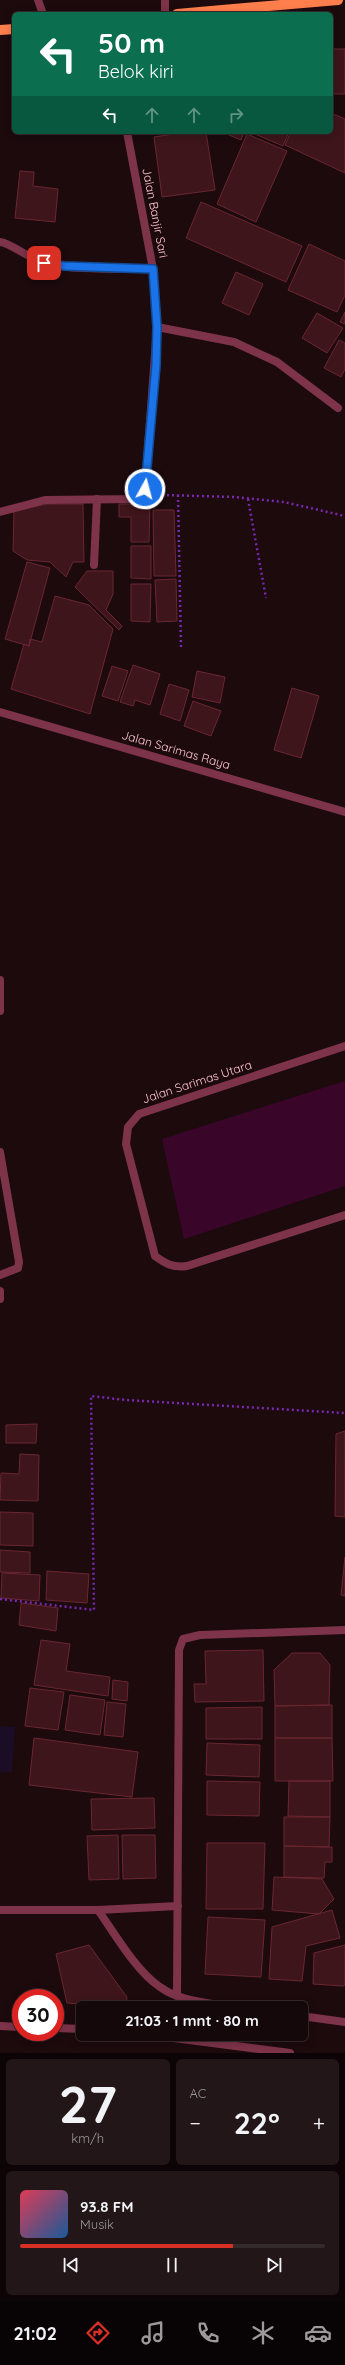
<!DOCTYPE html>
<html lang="id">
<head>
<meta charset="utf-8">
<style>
  body { margin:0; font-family:Quicksand,sans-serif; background:#221618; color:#f1f3f6; height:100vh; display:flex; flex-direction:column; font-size:15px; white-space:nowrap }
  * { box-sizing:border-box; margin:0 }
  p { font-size:13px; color:#9d9a9c }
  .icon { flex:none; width:22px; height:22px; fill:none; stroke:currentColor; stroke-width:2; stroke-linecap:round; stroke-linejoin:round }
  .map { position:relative; height:2053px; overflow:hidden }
  .panel { display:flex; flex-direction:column; gap:6px; padding:6px; background:#0c0406; flex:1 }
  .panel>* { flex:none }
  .guide { position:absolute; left:12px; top:12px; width:321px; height:122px; border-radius:6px; box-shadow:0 2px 10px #0003,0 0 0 1px #34292b; background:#0b6e4f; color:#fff; overflow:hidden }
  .speed { position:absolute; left:12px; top:1989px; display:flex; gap:8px; font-size:20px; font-weight:700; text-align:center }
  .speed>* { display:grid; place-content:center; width:52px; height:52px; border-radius:50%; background:#15080a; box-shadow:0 2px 10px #0003,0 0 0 1px #34292b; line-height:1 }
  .speed .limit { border:6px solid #d22; background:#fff; color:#111 }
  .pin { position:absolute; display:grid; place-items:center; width:34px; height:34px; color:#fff; margin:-17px; border-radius:8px; box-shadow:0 2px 6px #0006 }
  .me { position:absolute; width:44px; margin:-22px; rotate:7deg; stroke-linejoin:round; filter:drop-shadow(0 0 3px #0008) }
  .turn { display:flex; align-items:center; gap:14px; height:84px; padding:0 20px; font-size:18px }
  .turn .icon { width:52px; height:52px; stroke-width:2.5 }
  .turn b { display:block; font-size:28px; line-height:34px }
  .lanes { display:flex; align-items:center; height:38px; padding:0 20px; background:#0003; justify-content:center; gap:20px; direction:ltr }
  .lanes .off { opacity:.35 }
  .big { font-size:30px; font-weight:700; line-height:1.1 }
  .panel .card { flex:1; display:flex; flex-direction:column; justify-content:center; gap:6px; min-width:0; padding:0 14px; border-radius:6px; background:#221618 }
  .panel .dial { align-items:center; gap:0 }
  .dial b { font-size:52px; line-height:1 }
  .song { display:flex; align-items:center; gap:12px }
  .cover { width:48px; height:48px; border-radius:6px; background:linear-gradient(135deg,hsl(350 70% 55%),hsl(210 70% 35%)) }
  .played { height:4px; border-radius:2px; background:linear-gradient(90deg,#d93025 70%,#34292b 70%) }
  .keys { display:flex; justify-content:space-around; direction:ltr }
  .heat { display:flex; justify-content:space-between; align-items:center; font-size:22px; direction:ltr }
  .panel .tiles { flex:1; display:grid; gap:6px; grid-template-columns:1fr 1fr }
  .card:last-child { grid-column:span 2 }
  .trip { position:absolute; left:76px; top:2001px; width:232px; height:40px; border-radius:6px; background:#15080a; box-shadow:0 2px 10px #0003,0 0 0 1px #34292b; font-weight:700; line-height:40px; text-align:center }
  .menu { display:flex; height:64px; justify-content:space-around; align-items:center; background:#080304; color:#9d9a9c }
  .menu .icon { width:28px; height:28px }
  .menu .selected { color:#d93025 }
  .menu b { font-size:18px; color:#f1f3f6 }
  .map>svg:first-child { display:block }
  .green { fill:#1c0d26 }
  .water { fill:#39062a }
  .building { fill:#3d151b; stroke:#6b2630 }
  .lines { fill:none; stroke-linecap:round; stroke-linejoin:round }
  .path { stroke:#7a27b1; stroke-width:2.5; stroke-dasharray:2 3; stroke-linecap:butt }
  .service { stroke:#7d3349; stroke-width:8 }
  .minor { stroke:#7d3349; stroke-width:8 }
  .primary { stroke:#ff7f4c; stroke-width:10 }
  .route-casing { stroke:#114b97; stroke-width:10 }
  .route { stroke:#1a73e8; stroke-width:7 }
  .labels { text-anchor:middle; stroke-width:4; stroke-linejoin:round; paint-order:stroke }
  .street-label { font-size:12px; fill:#ffc5d2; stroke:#1c0a0d }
</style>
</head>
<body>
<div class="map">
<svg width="345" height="2053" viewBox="0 0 345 2053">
  <rect width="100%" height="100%" fill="#1c0a0d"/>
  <path class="green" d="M0 1726 15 1727 12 1772H0Z"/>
  <path class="water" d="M345 1081V1186L184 1239 162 1139Z"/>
  <path class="building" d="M331 49H345V94H331Z
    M331 113 345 119V173L285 145 291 132H331Z
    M187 132H206L215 190 162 197 154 137Z
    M222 132H244L241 140Z
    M250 132H289L283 146Z
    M247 134 287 151 256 222 217 204Z
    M20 171 34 172 33 186 58 189 55 222 15 218Z
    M201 202 302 246 286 282 186 238Z
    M309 244 345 261V295L337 312 288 290Z
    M236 272 263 284 249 315 222 303Z
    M345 312V324L340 322Z
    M317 313 343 328 327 353 302 338Z
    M339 340 345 343V369L341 377 324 368Z
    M47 504H83L84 562H73L66 577 50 562 27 560 13 551 14 511Z
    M119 504H150L149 542H131V517H119Z
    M153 510H174L176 576H154Z
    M131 546H151V579L131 578Z
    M27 562 50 568 29 646 5 639Z
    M87 571H113V594L106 610 122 626 119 630 75 587Z
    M176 579 177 621 157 622 155 580Z
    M131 584H151L150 622 131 621Z
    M55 596 89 605 113 629 90 714 11 689 24 644 29 646 30 639 42 642Z
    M133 665 160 674 150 705 135 700 133 706 120 702Z
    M112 666 128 671 118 701 102 696Z
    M197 671 225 677 220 703 192 697Z
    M169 684 189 690 180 721 160 714Z
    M292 688 319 696 301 758 274 750Z
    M193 701 221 711 211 736 184 726Z
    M37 1424 36 1443H6V1425Z
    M345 1431V1517L335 1516 336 1434Z
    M20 1454 39 1455 38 1501 0 1500 1 1473 19 1474Z
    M0 1512 33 1513V1546L0 1545Z
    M0 1550 30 1552V1573L0 1572Z
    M345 1557V1596L341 1595Z
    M47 1571 89 1574 87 1603 46 1600Z
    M2 1573 40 1575 39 1601 1 1598Z
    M21 1603 58 1608 56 1631 19 1625Z
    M41 1640 70 1644 66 1671 110 1677 108 1696 34 1685Z
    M263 1650 264 1701 195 1702 194 1684H206L205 1651Z
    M292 1653H320L330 1665 329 1705 275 1706 274 1670Z
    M113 1680 128 1682 127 1701 112 1699Z
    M30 1688 64 1692 58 1730 25 1726Z
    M70 1695 105 1700 100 1735 65 1730Z
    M107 1702 126 1704 123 1737 104 1735Z
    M332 1705V1738H275V1706Z
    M262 1707V1739H206V1708Z
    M34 1738 138 1752 132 1797 29 1785Z
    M275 1738H332L333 1781H275Z
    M207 1743 260 1745 259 1777 206 1775Z
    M207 1781 260 1782 259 1816 207 1815Z
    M289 1781H330V1817L288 1816Z
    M154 1798 155 1828 92 1830 91 1799Z
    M284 1817H330L329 1847 284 1846Z
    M118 1835 119 1879 89 1880 87 1836Z
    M122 1835H155L156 1878 123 1879Z
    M207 1843H265L263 1909H206Z
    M284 1846 332 1847V1862H325L324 1878 284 1877Z
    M274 1877 322 1879 334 1899 319 1914 272 1910Z
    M332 1910 340 1938 306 1946 302 1981 269 1979 272 1927Z
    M208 1917 265 1920 261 1977 205 1974Z
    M89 1945 127 1997 126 2007 67 2003 56 1954Z
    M345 1945V1985L343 1986 313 1984 314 1953Z"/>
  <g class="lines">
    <path class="path" d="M162 495 234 497 284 502 345 516
      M178 495 181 648
      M248 499 266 598
      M0 1599 94 1610 91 1396 126 1400 345 1413"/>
    <path class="service" d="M38 0 43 14
      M165 0V14
      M94 565 97 499"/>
    <path class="minor" d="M0 242C11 243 29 259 45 263 79 271 118 268 153 269
      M157 327 234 342 277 362 338 408
      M0 512 45 500 137 499 145 489 157 327 153 269 127 132
      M0 712 345 812
      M0 980V1011
      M345 1046 139 1114 128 1127 126 1144 155 1256C166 1264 173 1268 187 1266L345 1215
      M0 1152 19 1262 18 1268 0 1275
      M0 1291V1299
      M0 1910H98L178 1906
      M98 1910C115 1934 136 1971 160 1987 182 2003 216 2004 243 2008
      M177 1996 179 1650 183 1639 200 1635 345 1630
      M301 2016 345 2022
      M0 2026 21 2027
      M55 2028 83 2029
      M143 2034 290 2053"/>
    <path class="primary" d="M177 14 338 0
      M0 30 14 29"/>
  </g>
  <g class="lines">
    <defs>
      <path id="route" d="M44 263 64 266 153 269 157 327 156 365 145 489"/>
    </defs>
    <use href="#route" class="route-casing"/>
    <use href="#route" class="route"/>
  </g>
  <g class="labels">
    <g class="street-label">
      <text transform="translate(155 213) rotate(79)" y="4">Jalan Banjir Sari</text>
      <text transform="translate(176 750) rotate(16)" y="4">Jalan Sarimas Raya</text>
      <text transform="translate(197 1082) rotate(-18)" y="4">Jalan Sarimas Utara</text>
    </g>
  </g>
</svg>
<div class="speed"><div class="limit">30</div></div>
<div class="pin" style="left:44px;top:263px;background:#d93025"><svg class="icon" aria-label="arrive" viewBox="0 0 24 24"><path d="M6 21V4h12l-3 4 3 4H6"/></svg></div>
<svg class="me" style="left:145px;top:489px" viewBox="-20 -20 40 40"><circle r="17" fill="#1a73e8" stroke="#fff" stroke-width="3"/><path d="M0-11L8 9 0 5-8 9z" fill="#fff"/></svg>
<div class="trip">21:03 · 1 mnt · 80 m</div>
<div class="guide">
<div class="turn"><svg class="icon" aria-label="left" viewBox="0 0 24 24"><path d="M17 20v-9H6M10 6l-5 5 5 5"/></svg><div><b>50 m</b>Belok kiri</div></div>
<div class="lanes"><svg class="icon" aria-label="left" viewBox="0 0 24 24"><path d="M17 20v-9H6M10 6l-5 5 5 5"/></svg><svg class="icon off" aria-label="ahead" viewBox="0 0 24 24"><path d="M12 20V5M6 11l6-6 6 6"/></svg><svg class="icon off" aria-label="ahead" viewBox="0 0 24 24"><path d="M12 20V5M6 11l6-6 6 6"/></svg><svg class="icon off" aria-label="right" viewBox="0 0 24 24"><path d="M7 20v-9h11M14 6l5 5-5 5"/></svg></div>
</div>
</div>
<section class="panel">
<div class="tiles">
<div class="card dial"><b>27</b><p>km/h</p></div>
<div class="card"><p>AC</p>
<div class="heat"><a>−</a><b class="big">22°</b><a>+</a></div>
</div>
<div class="card">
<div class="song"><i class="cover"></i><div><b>93.8 FM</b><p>Musik</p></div></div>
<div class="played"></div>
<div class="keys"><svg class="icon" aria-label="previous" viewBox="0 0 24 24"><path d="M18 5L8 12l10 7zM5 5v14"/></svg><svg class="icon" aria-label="pause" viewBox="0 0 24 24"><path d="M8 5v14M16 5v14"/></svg><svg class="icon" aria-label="next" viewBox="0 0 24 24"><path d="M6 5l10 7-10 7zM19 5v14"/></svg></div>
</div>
</div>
</section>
<nav class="menu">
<b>21:02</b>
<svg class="icon selected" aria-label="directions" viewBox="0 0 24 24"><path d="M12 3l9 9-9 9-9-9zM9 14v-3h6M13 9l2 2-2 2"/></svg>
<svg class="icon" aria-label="music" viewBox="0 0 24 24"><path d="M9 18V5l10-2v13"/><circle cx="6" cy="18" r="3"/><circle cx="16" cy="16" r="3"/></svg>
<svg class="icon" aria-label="phone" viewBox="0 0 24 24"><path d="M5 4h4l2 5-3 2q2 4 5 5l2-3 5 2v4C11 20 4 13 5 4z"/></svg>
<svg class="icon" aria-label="climate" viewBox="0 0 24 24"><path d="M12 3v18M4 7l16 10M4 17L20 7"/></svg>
<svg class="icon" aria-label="car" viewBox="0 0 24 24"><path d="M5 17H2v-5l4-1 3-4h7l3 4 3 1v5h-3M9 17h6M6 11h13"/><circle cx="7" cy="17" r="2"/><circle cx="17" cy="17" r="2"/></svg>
</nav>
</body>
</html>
